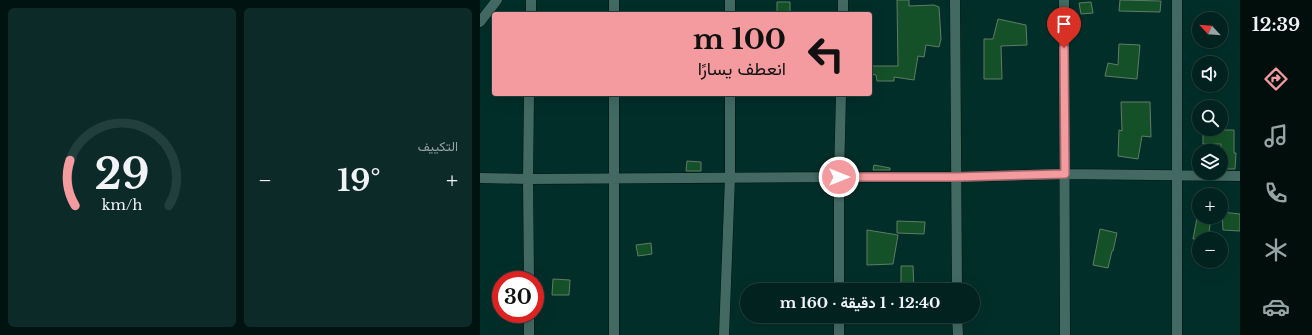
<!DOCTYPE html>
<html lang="ar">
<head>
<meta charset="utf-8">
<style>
  body { margin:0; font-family:"Libre Baskerville",Vazirmatn,serif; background:#0c2a28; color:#f1f3f6; direction:rtl; height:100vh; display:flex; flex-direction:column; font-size:15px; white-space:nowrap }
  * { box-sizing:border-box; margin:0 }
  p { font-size:13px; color:#96a4a4 }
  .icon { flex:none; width:22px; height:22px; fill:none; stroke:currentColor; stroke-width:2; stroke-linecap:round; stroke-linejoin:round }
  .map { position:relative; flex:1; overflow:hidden; direction:ltr }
  .details { display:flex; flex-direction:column; gap:8px; padding:8px; background:#011311; width:480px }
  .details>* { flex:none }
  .hud { position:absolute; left:12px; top:12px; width:380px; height:84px; border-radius:4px; box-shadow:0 4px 16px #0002,0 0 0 1px #233f3d; direction:rtl; background:#f49b9f; color:#111; overflow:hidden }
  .needle { width:26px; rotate:296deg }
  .controls { position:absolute; left:712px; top:12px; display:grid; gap:8px }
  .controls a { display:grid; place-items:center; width:36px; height:36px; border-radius:50%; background:#02221f; box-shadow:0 4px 16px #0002,0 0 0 1px #233f3d; font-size:20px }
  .speed { position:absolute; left:12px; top:271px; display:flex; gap:8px; font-size:20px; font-weight:700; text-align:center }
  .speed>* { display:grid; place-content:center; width:52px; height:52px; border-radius:50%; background:#02221f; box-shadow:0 4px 16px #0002,0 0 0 1px #233f3d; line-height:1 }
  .speed .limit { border:6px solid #d22; background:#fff; color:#111 }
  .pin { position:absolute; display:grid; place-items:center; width:34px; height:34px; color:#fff; margin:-41px -17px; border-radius:50% 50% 50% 0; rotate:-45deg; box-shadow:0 0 4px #0007 }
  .pin .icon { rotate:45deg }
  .me { position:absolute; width:44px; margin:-22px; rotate:90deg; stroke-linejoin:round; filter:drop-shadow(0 0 3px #0008) }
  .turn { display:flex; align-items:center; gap:14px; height:84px; padding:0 20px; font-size:18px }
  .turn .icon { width:52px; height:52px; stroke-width:2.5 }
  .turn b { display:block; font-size:28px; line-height:34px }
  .big { font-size:30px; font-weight:700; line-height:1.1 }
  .details .card { flex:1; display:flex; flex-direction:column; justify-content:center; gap:6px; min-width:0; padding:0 14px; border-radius:6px; background:#0c2a28 }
  .details .dial { align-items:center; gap:0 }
  .dial svg { height:104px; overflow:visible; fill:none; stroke:#233f3d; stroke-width:7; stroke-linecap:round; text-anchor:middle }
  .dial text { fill:#f1f3f6; stroke:none }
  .heat { display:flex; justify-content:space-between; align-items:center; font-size:22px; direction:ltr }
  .details .tiles { flex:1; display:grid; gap:8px; grid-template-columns:repeat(2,1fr) }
  .trip { position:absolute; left:260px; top:283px; width:240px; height:40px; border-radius:20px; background:#02221f; box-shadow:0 4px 16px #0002,0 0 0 1px #233f3d; font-weight:700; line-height:40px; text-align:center; direction:rtl }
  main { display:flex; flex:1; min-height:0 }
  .tabs { display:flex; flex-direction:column; width:72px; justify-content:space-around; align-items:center; background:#010e0c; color:#96a4a4 }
  .tabs .icon { width:28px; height:28px }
  .tabs .active { color:#f49b9f }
  .tabs b { font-size:18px; color:#f1f3f6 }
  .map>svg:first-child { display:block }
  .building { fill:#155128; stroke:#607c65 }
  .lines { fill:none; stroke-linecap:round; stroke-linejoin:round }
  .minor-casing { stroke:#011311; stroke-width:11 }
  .minor { stroke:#426a63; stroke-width:10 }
  .route-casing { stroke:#9f6567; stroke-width:10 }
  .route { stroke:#f49b9f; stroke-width:7 }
</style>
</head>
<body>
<main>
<nav class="tabs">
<b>12:39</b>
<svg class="icon active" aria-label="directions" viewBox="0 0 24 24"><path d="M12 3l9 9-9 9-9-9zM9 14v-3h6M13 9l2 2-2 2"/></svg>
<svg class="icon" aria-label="music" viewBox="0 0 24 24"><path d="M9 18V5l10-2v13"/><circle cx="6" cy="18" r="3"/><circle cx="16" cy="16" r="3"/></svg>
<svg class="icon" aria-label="phone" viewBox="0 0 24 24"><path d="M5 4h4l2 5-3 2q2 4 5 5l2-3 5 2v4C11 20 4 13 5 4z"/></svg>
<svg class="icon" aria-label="climate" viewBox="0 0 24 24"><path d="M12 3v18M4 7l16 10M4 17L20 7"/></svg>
<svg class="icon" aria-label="car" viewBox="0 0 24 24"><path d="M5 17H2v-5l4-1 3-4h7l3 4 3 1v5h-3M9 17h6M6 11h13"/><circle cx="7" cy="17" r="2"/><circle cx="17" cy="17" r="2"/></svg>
</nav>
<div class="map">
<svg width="760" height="335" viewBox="0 0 760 335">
  <rect width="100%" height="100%" fill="#022e29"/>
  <path class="building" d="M417 0H429V6L454 5 459 7 461 39 459 47 446 45 444 57 438 56 434 80 414 77V81H397L396 75 390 74V66H418Z
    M640 0 681 1 680 12 639 11Z
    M297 2H310V14H297Z
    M611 2 613 13 601 14 599 3Z
    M518 19 546 25 547 45 521 46 522 79H504V39H513Z
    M639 44 660 45 657 79 625 76 628 63 638 65Z
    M641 102H670L671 137 662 136 658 159 638 156 639 130 642 131Z
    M736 130H754V153H756L755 169H741V144H723V133H736Z
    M207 161 221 162V171H206Z
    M394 165 410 168V170H393Z
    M742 212 760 214V231L743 230Z
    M717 218H731L728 239H713Z
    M417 221 445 222 444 234 417 233Z
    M620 229 637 233 633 251H632L628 268 613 265Z
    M387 230 418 235 413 264 387 265Z
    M171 243 172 254 158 256 156 245Z
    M421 266H433L434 290H421Z
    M73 279 90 280 89 295H72Z"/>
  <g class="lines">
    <defs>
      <path id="minor" d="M475 0 477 290
        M584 0 585 335
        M697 0V335
        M51 14V0
        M134 14V0
        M250 14V0
        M363 14V0
        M0 22 17 0
        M134 94V335
        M0 178 48 179 359 177H476L585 174 760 176
        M49 280 48 179 49 94
        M359 290V177L361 94
        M49 314V335
        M359 316V335
        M477 316 478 335
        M244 335 250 178V94"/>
    </defs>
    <use href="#minor" class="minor-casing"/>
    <use href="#minor" class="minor"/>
  </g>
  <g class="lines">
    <defs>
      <path id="route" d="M359 177H476L585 174 584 48"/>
    </defs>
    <use href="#route" class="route-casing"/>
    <use href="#route" class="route"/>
  </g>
</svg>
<div class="controls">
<a><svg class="needle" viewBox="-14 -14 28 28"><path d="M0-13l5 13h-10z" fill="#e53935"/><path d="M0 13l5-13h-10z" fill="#96a4a4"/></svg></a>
<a><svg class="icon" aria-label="sound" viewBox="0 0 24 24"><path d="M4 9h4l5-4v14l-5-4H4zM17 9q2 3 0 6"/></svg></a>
<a><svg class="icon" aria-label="search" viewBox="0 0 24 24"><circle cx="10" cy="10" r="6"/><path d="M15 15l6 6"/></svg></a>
<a><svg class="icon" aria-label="layers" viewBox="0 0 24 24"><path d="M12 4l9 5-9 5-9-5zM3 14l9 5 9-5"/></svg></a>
<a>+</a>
<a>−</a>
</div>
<div class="speed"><div class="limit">30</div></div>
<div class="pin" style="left:584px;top:48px;background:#d93025"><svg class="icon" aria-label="arrive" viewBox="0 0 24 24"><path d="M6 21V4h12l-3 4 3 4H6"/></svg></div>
<svg class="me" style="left:359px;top:177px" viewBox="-20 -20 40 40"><circle r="17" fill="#f49b9f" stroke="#fff" stroke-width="3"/><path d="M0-11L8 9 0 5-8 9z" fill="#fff"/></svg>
<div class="trip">12:40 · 1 دقيقة · 160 m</div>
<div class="hud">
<div class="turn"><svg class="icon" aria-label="left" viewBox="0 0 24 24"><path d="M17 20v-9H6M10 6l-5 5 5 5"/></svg><div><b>100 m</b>انعطف يسارًا</div></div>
</div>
</div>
<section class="details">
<div class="tiles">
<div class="card"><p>التكييف</p>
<div class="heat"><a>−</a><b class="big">19°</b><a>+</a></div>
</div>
<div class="card dial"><svg viewBox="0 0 100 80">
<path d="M14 69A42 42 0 1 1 86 69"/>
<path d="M14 69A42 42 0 0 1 10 34" stroke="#f49b9f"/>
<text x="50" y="56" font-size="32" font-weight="700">29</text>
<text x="50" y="72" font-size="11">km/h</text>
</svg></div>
</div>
</section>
</main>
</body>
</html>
